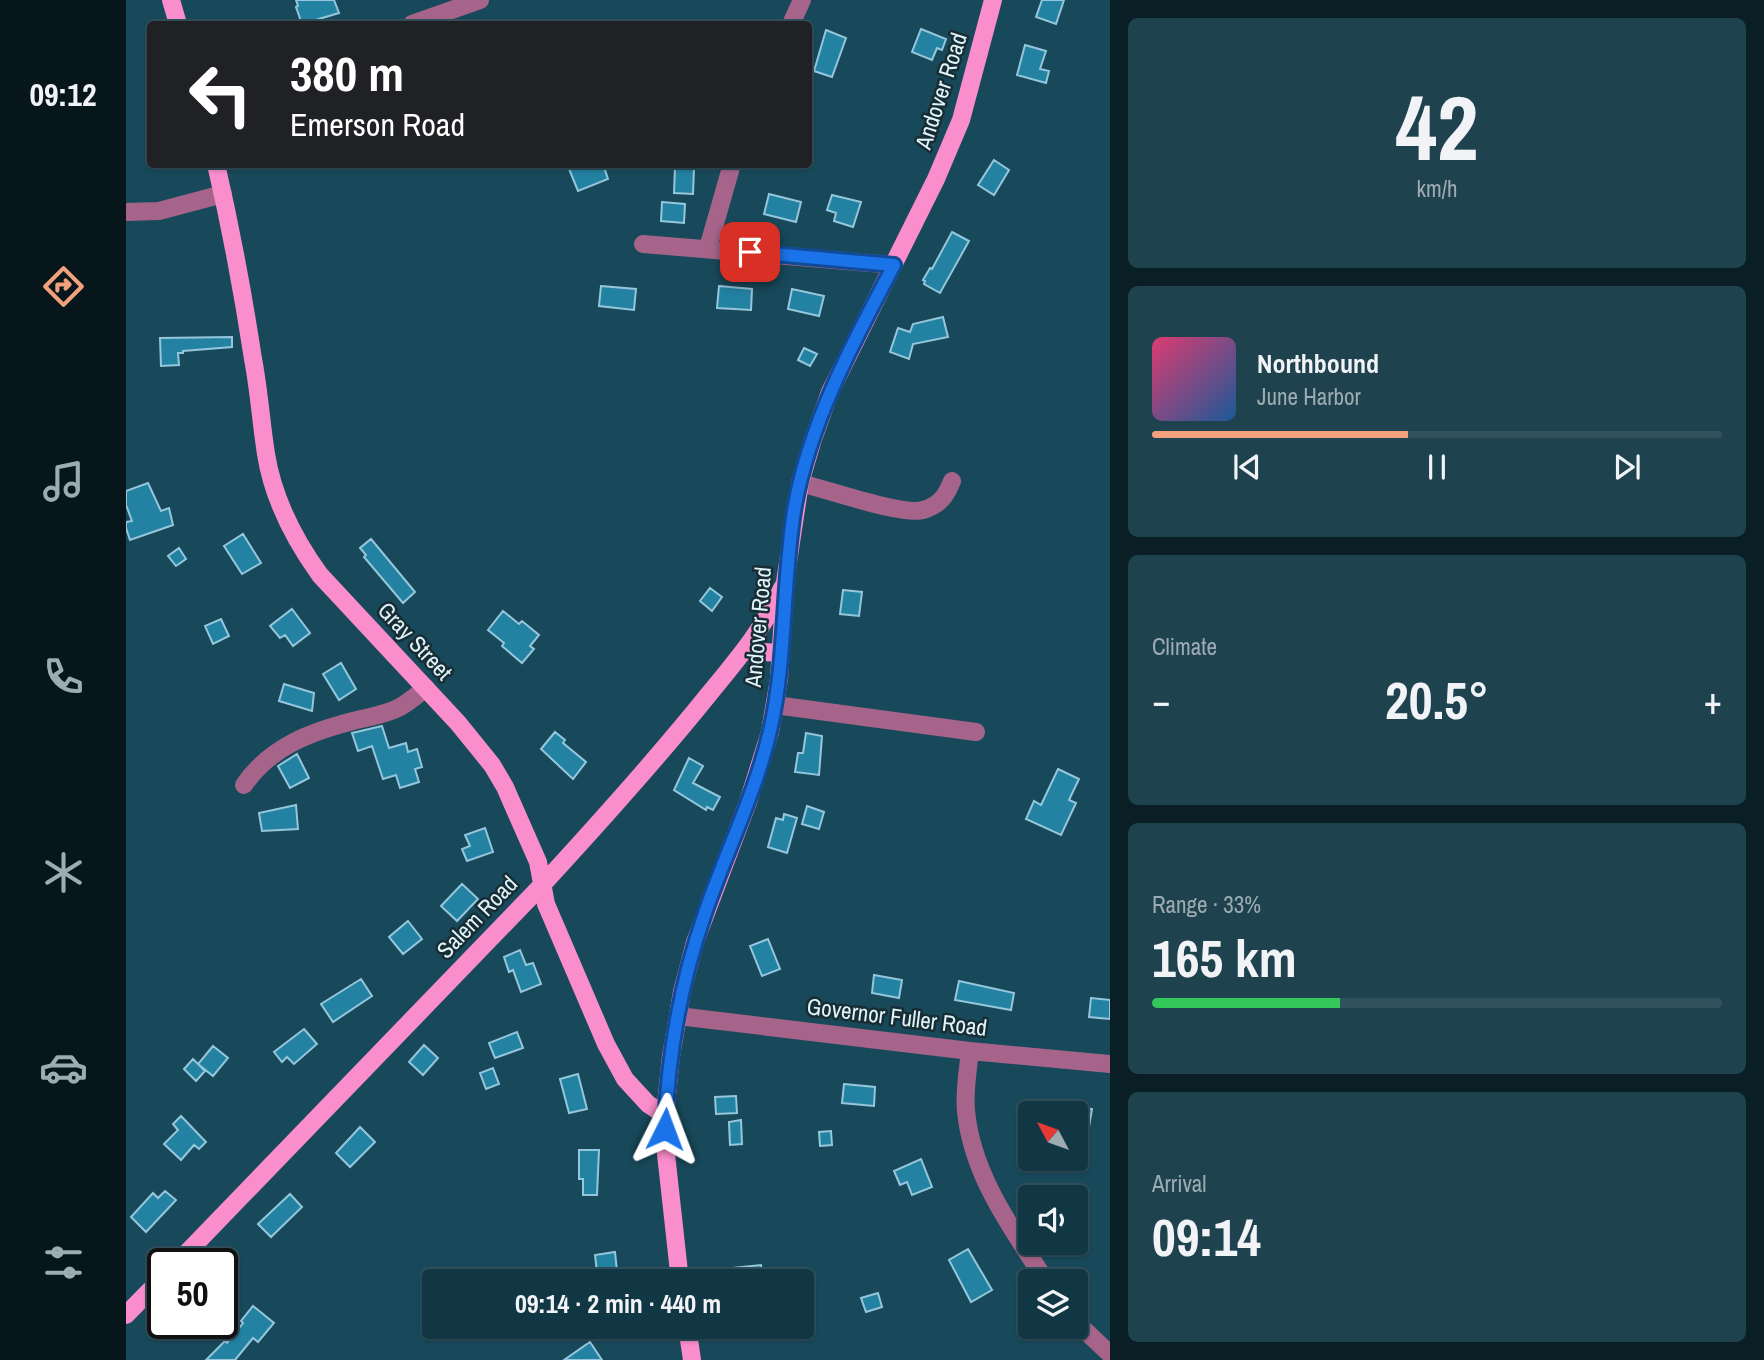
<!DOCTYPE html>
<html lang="en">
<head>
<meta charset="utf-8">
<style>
  body { margin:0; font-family:"Archivo Narrow",sans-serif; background:#1f424f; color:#f1f3f6; height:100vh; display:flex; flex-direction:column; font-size:26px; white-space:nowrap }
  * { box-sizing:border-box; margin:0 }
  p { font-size:23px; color:#9cacb2 }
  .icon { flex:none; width:38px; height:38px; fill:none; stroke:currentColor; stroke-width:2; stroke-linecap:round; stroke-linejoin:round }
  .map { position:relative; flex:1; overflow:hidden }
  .sheet { display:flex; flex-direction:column; gap:18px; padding:18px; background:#0a1e25; width:654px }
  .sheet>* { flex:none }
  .guide { position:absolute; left:21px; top:21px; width:665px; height:147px; border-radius:7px; box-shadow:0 2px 5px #0004,0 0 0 2px #31515d; background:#202124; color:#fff; overflow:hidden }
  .needle { width:46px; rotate:311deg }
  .fabs { position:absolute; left:892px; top:1101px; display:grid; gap:14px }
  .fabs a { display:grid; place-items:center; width:70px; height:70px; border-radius:7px; background:#123744; box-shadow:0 2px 5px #0004,0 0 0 2px #31515d; font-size:35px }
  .speed { position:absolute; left:21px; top:1248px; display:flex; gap:14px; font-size:35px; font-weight:700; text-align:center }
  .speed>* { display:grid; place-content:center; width:91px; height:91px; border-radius:50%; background:#123744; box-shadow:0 2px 5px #0004,0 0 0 2px #31515d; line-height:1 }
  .speed .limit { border:4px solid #111; border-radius:10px; background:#fff; color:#111 }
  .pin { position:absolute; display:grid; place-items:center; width:60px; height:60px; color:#fff; margin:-30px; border-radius:14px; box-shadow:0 4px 10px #0006 }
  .me { position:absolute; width:77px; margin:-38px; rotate:3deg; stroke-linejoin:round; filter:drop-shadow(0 0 5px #0008) }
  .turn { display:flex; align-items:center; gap:24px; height:147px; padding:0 28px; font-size:32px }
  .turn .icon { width:91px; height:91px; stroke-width:2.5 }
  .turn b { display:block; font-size:49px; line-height:60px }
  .big { font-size:52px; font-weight:700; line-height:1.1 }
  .sheet .widget { flex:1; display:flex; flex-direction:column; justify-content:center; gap:10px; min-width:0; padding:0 24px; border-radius:10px; background:#1f424f }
  .sheet .dial { align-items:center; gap:0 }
  .dial b { font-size:91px; line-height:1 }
  .song { display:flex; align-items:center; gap:21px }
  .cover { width:84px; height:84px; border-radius:10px; background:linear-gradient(135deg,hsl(340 70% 55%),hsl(210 70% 35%)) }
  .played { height:7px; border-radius:4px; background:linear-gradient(90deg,#f1a17c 45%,#31515d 45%) }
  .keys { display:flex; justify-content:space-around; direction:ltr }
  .heat { display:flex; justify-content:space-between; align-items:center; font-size:38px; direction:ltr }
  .charge { height:10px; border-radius:5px; background:linear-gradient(90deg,#34c759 33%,#31515d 0) }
  .trip { position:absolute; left:296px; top:1269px; width:392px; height:70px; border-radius:7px; background:#123744; box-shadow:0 2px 5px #0004,0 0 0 2px #31515d; font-weight:700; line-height:70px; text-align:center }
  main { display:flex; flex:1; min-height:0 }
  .dock { display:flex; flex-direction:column; width:126px; justify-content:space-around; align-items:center; background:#07161b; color:#9cacb2 }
  .dock .icon { width:49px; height:49px }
  .dock .on { color:#f1a17c }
  .dock b { font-size:32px; color:#f1f3f6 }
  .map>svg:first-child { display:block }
  .building { fill:#2381a1; stroke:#95c6db; stroke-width:2 }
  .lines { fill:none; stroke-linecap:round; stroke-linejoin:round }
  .minor { stroke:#a7648a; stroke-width:18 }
  .major { stroke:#fa8dcb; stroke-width:18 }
  .route-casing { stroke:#114b97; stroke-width:18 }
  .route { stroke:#1a73e8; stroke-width:12 }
  .labels { text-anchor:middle; stroke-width:5; stroke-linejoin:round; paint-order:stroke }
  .street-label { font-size:23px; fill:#e0f4fc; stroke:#182c34 }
</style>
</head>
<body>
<main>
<nav class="dock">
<b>09:12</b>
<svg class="icon on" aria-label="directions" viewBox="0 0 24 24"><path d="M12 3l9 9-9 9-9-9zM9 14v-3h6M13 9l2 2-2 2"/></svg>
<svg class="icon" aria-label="music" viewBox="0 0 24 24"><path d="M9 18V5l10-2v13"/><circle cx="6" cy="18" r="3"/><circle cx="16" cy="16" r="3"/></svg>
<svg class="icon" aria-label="phone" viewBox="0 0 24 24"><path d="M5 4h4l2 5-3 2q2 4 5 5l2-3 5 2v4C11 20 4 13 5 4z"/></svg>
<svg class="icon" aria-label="climate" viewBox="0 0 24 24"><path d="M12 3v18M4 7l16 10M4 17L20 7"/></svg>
<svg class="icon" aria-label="car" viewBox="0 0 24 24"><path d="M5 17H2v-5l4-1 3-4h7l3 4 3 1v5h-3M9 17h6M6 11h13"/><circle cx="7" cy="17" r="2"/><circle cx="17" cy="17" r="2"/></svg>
<svg class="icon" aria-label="filters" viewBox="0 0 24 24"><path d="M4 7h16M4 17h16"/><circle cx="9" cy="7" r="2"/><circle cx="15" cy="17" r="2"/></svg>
</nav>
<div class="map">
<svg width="984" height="1360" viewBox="0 0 984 1360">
  <rect width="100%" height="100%" fill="#18495a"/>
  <path class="building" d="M170 0H208L213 13 176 24 170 7 172 6Z
    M916 0H938L930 24 910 17Z
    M795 29 820 39 816 50 811 48 806 60 786 52Z
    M700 30 720 38 706 77 688 71Z
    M899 45 920 51 914 69 923 71 920 83 891 75Z
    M868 160 883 170 868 195 852 185Z
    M441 164H477L482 179 452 191Z
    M549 167 568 168 567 194 548 193Z
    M643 194 675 202 670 222 638 214Z
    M706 195 735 202 727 227 708 221 710 213 701 210Z
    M536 202 559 204 558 223 535 221Z
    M826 232 843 241 814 293 798 284 799 281 797 280 804 268 806 269Z
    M475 286 510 289 508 310 473 306Z
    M593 286 626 289 625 310 591 308Z
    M666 289 698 296 693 316 662 309Z
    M817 317 822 337 787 344 783 359 764 352 772 328 784 332 787 324Z
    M106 337V347L57 351V353H52L53 365 35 366 34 338Z
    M678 348 691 354 684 366 672 360Z
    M22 483 35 511 43 508 47 525 4 540 0 528V522L6 521 0 505V491Z
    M117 534 135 563 116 574 98 546Z
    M245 539 289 592 277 603 238 557 240 555 234 548Z
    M53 548 60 559 50 566 42 556Z
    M584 588 596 597 586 611 574 601Z
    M717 590 736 592 733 616 714 614Z
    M166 609 184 633 167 646 159 635 154 638 144 626Z
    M377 611 393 624 396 621 413 635 404 646 408 649 396 663 376 646 378 643 362 630Z
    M95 619 103 636 87 644 79 626Z
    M215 663 230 689 213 700 197 674Z
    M158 684 188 693 186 711 153 701Z
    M256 726 263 748 280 743 282 752 291 749 296 767 289 769 293 782 274 788 270 775 257 779 246 746 232 751 226 733Z
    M429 732 439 740 437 743 460 762 447 779 415 749Z
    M680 733 696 736 693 775 669 772 672 753H677Z
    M171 754 183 778 164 788 152 766Z
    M563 758 577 766 567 783 594 797 587 810 581 807 580 810 548 790Z
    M932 769 953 779 943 800 950 803 935 835 900 819 908 801 915 805Z
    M170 805 172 829 136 831 133 813Z
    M681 806 698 812 693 829 676 824Z
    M658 814 671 818 661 853 642 847 650 818 657 820Z
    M359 828 367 852 341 861 336 849 344 846 339 835Z
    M336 884 352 899 331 921 315 906Z
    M282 921 296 939 277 954 263 937Z
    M642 939 654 969 636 976 624 946Z
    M394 950 400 965 407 963 415 984 395 992 387 970 383 972 378 957Z
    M748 975 776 980 773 998 746 993Z
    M235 979 246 996 207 1022 195 1004Z
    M833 981 888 993 885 1010 829 1000Z
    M965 998 984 1000V1019L963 1017Z
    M178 1029 191 1044 168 1064 161 1057 156 1062 148 1052Z
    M391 1032 397 1048 369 1058 363 1043Z
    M298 1045 312 1058 297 1075 283 1062Z
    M87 1046 102 1058 87 1076 72 1064Z
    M67 1059 79 1071 70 1081 58 1069Z
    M367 1068 373 1084 360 1089 354 1073Z
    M452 1074 461 1109 443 1113 434 1079Z
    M718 1084 749 1087 748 1106 716 1103Z
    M610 1096 611 1113 590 1114 589 1097Z
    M950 1106 966 1109 963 1127 950 1124Z
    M55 1116 80 1142 73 1149 68 1145 55 1160 38 1144 52 1130 47 1124Z
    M615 1120 616 1144 604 1145 603 1122Z
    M234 1127 249 1142 224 1167 210 1153Z
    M705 1131 706 1145 694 1146 693 1132Z
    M453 1150H473L471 1195H457V1179H453Z
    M795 1159 806 1187 786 1195 781 1182 774 1185 768 1171Z
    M39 1191 50 1200 20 1232 5 1217 27 1193 32 1198Z
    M164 1194 176 1207 145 1237 132 1224Z
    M842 1249 866 1290 845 1302 823 1260Z
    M489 1252 492 1281H472L469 1255Z
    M635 1265 637 1281H608L607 1268Z
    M752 1293 756 1307 740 1312 735 1298Z
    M127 1306 148 1323 132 1342 127 1338 109 1360H80L99 1341 101 1343 117 1323 115 1321Z
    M464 1342 476 1360H438Z"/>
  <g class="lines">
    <path class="minor" d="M286 24 354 0
      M665 24 676 0
      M0 212 33 211 97 194
      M517 244 768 265
      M582 248 606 164
      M674 483C700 489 776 516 797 510 814 505 820 496 826 481
      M649 705 850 732
      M118 785C144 747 184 732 227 721 243 717 259 715 274 707 283 702 291 695 300 688
      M552 1016 844 1051 984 1064
      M844 1051C842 1070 838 1091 840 1111 846 1175 886 1229 920 1281
      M950 1322 984 1354"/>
    <path class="major" d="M45 0 52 24
      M90 164C105 229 117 293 127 359 133 390 135 422 140 454 147 498 168 539 194 575L332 723 366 765 379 787 412 862 420 904 480 1044 499 1079 522 1104 540 1116
      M618 651 655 653
      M50 1264 417 884C474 822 530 760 583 694 610 661 639 627 656 588
      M554 1281 540 1154V1105L545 1056 556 992 569 942 622 802 644 732 653 679 659 582 674 483 687 439 704 392 810 179 835 120 867 0
      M0 1315 37 1277
      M561 1326 566 1360"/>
  </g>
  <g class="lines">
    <defs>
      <path id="route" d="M539 1129C542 1057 554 985 578 916 599 854 629 795 644 731 661 657 656 580 669 505 685 419 728 341 768 265L624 252"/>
    </defs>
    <use href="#route" class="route-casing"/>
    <use href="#route" class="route"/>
  </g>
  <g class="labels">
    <g class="street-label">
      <text transform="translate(815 91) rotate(-72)" y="8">Andover Road</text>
      <text transform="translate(632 627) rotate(-85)" y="8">Andover Road</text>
      <text transform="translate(289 641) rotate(47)" y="8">Gray Street</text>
      <text transform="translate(351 917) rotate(-46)" y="8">Salem Road</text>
      <text transform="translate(771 1017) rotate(7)" y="8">Governor Fuller Road</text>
    </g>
  </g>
</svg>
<div class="fabs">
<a><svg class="needle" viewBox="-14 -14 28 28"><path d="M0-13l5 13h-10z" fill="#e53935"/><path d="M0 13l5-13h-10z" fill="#9cacb2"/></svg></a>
<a><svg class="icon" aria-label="sound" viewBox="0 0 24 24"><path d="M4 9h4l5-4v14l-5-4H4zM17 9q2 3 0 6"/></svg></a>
<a><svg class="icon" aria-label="layers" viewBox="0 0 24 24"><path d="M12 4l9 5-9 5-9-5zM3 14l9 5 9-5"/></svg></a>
</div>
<div class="speed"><div class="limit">50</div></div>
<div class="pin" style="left:624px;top:252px;background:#d93025"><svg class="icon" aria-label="arrive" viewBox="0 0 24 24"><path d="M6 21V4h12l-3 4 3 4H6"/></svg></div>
<svg class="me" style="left:539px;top:1129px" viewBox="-20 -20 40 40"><path d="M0-17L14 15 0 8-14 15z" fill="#1a73e8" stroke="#fff" stroke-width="4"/></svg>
<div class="trip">09:14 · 2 min · 440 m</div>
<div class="guide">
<div class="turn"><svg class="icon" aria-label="left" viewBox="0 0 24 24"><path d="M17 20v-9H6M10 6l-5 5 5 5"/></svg><div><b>380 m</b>Emerson Road</div></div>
</div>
</div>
<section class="sheet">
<div class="widget dial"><b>42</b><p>km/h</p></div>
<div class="widget">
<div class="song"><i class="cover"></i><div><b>Northbound</b><p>June Harbor</p></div></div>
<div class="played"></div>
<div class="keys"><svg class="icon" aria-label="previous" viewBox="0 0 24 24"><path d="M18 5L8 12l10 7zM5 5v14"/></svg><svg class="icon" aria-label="pause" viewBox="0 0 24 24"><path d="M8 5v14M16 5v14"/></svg><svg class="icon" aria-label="next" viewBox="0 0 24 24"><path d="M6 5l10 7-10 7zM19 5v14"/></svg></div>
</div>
<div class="widget"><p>Climate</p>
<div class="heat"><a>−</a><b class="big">20.5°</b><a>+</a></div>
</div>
<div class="widget"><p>Range · 33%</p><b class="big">165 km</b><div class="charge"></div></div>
<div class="widget"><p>Arrival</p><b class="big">09:14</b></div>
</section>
</main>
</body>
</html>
